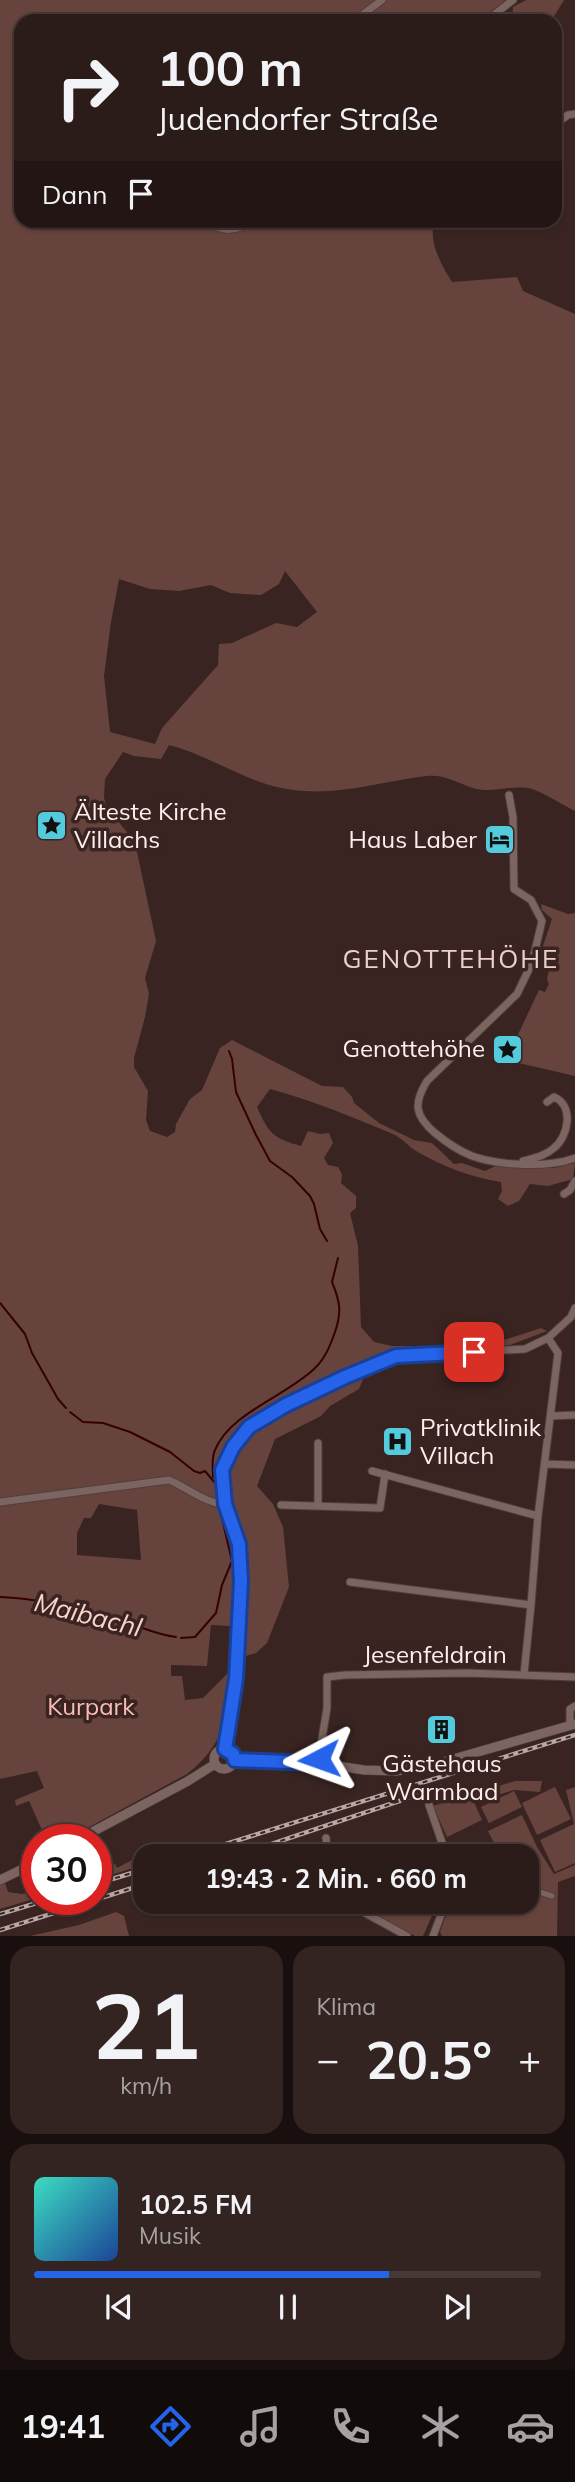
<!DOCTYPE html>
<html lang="de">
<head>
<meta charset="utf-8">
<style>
  body { margin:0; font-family:Mulish,sans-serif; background:#332422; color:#f1f3f6; height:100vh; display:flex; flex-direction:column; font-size:26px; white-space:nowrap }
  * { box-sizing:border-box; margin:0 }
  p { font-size:23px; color:#a6a1a2 }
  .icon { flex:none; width:38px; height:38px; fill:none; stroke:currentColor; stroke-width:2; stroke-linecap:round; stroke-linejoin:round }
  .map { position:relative; height:1936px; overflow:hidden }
  .panel { display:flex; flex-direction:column; gap:10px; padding:10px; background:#180f0e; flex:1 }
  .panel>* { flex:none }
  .top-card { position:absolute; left:14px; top:14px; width:548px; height:214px; border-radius:21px; box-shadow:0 2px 5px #0004,0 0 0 2px #473938; background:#2b1b19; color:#f1f3f6; overflow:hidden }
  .speed { position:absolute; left:21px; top:1824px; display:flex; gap:14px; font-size:35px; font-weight:700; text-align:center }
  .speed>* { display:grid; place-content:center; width:91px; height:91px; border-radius:50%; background:#2b1b19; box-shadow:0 2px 5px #0004,0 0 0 2px #473938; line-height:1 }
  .speed .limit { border:10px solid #d22; background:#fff; color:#111 }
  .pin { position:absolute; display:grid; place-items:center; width:60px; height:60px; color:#fff; margin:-30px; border-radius:14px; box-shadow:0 4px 10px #0006 }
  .me { position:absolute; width:77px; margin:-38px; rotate:266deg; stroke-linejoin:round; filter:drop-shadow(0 0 5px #0008) }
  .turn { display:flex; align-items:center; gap:24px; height:147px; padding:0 28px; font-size:32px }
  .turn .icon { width:91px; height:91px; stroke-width:2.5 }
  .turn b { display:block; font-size:49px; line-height:60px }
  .then { display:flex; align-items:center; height:66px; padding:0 28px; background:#0003; gap:14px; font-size:26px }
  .big { font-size:52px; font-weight:700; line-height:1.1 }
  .panel .card { flex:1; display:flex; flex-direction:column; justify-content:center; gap:10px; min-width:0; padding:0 24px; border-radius:21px; background:#332422 }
  .panel .dial { align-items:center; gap:0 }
  .dial b { font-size:91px; line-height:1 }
  .song { display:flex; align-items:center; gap:21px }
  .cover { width:84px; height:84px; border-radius:10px; background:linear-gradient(135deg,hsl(170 70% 55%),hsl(220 70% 35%)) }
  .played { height:7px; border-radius:4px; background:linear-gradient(90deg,#2563eb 70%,#473938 70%) }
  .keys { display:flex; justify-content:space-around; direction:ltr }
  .heat { display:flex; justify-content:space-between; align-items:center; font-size:38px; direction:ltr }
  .panel .tiles { flex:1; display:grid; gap:10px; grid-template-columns:1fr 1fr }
  .card:last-child { grid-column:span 2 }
  .trip { position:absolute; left:133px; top:1844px; width:406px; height:70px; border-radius:21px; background:#2b1b19; box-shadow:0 2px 5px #0004,0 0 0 2px #473938; font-weight:700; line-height:70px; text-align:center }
  .tab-bar { display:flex; height:112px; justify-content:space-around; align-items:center; background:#110b0a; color:#a6a1a2 }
  .tab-bar .icon { width:49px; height:49px }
  .tab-bar .active { color:#2563eb }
  .tab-bar b { font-size:32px; color:#f1f3f6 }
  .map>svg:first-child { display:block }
  .green { fill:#67433d; fill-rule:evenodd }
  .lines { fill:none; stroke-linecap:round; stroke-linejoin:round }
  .stream { stroke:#360001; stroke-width:2 }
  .pedestrian-casing { stroke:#503f3c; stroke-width:7 }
  .minor-casing { stroke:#503f3c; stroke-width:9 }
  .tertiary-casing { stroke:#503f3c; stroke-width:10 }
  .pedestrian { stroke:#7c6460; stroke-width:5 }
  .minor { stroke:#7c6460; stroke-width:7 }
  .tertiary { stroke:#7c6460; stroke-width:9 }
  .rail-casing { stroke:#b8a7a4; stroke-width:4.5 }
  .rail { stroke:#392421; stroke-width:2; stroke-dasharray:5; stroke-linecap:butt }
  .route-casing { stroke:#184099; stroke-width:18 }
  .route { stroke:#2563eb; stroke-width:12 }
  .labels { text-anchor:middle; stroke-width:7; stroke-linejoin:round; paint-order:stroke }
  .poi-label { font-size:24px; fill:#feefed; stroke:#392421; text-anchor:start }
  .street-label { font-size:24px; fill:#feefed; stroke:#392421 }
  .park-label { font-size:24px; fill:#f8bdb4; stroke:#392421 }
  .neighbourhood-label { font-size:26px; letter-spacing:2px; fill:#edd0cc; stroke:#392421 }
  .water-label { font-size:26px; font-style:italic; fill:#fbd3cd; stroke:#392421 }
</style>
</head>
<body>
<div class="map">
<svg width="575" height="1936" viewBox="0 0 575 1936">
  <rect width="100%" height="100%" fill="#392421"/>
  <path class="green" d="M0 0H506L478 21H21V220L435 221C427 240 442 266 452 282L517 277 523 291 575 314V811C561 804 546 794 532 789 514 784 491 794 473 788 458 783 444 774 427 776 382 781 340 796 294 790 249 785 212 756 169 745L161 759 134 756 123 752 105 779 104 798 107 808 131 837 137 852 156 941 145 978 149 994 145 1017 134 1058V1067L148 1091 146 1120 150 1131 167 1137 175 1132 176 1124 190 1099 202 1090 220 1048 232 1040 322 1086 343 1087 352 1097 354 1103 379 1123 414 1140 432 1143 454 1164 462 1163 485 1171 499 1164 522 1168H554L575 1163 573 1179 548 1186 530 1184 519 1201 508 1206 498 1199 502 1191 501 1182C470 1177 444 1167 416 1151 409 1147 403 1139 395 1135 355 1118 312 1100 270 1089L257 1107C269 1134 273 1138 301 1146L308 1131 320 1134 329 1133 333 1143 324 1158 328 1165 338 1167 342 1174 341 1183 356 1196V1208L350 1213 358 1246 361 1327 374 1342 392 1346H470L507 1339 541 1328 547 1331 510 1345 484 1350 391 1357 366 1372 359 1389 330 1406 321 1416 275 1439 257 1486 273 1504 283 1527 289 1587 267 1643 256 1653 235 1659C230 1708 228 1742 187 1774L67 1839H46L29 1801 16 1806 15 1800 44 1788 37 1771 0 1779ZM285 571 317 612 297 627 276 623 232 643 219 644 218 665 162 728 155 744 110 732 104 676 111 622 119 579 150 589 179 591 211 585 230 593 261 595 279 584ZM228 1499 240 1542 244 1578 236 1545 224 1509ZM99 1504 137 1510 141 1560 77 1555V1533L84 1518H91ZM211 1625 230 1626 228 1673 203 1698 185 1700 182 1676H171V1665L207 1666Z
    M526 0H564L551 21H512L513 7Z
    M541 904 568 914 575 913V1076L506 1060 539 990 545 992 549 984 547 979 550 965 544 961 541 952 552 919 542 910Z
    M515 1781H542L540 1792 514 1790 469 1804 474 1802 482 1820 447 1837 433 1806Z
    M555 1787 571 1819 537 1835 522 1803Z
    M575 1787V1863L555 1872 540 1840 574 1824 566 1790Z
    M514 1791 522 1807 489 1823 481 1807Z
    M522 1815 537 1847 554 1874 575 1865V1876L558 1882 557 1936H442L440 1932 451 1902H527V1857H518L533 1849 515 1857H501L488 1831Z
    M166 1842 161 1848 162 1857H145V1864L96 1880V1871L115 1864 117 1868Z
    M5 1883 8 1892 22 1894 37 1890V1898L0 1909V1885Z
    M352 1902H438L423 1936H415Z
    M116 1912 124 1916 129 1936H30L79 1925Z"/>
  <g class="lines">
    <path class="stream" d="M229 1051 232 1059 236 1092 256 1135 270 1161 292 1177 310 1196 314 1204 320 1229 327 1241
      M0 1303 25 1334 32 1353 58 1399 66 1408
      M70 1412 83 1422 103 1423 130 1432 170 1452 194 1471 200 1473 205 1471 216 1484 219 1500
      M213 1477C213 1468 211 1459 215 1450 230 1413 286 1396 314 1369 325 1359 330 1346 335 1332 342 1312 340 1301 332 1282L338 1258
      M0 1597C42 1598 83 1611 124 1622 142 1627 157 1635 176 1637
      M181 1638 195 1637 216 1613 222 1585 232 1561 219 1506"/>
    <defs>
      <path id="pedestrian" d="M527 1888 552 1896"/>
      <path id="minor" d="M354 21 382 0
        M486 21 513 0
        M555 124 568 115 575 114
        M206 220C221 233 238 232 254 220
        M509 795 513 817 514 889 531 900 542 921 532 963 517 994 427 1081C413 1104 415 1116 435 1133 446 1142 459 1151 472 1156 500 1166 548 1168 575 1158
        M523 1161C534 1158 545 1156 554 1148 569 1136 574 1105 554 1097L547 1102
        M564 1194 570 1190 575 1181
        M551 1416 575 1415
        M545 1464 575 1465
        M372 1471 538 1516
        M0 1502 169 1480C188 1488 206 1504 225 1504
        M281 1505 380 1508 385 1474
        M318 1506V1443
        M350 1582 531 1605 524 1674
        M531 1605 538 1516 558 1353 548 1338
        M570 1725V1709L575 1706
        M225 1749 236 1679 241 1581 238 1544 225 1504 222 1470 233 1447 249 1427 286 1405 395 1356 525 1349 548 1338 571 1317 575 1308
        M318 1763 327 1708V1677L345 1675 467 1673 575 1677
        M429 1805 447 1857
        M326 1838 328 1857
        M345 1902 407 1936
        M433 1936 446 1902"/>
      <path id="tertiary" d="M214 1759a10 10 0 1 1 20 0a10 10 0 1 1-20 0Z
        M235 1760 318 1763 364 1770 396 1771 436 1764 575 1724
        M79 1839 188 1781 215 1764
        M0 1880 37 1862"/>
    </defs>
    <use href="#pedestrian" class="pedestrian-casing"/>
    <use href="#minor" class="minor-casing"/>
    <use href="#tertiary" class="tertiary-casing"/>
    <use href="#pedestrian" class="pedestrian"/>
    <use href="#minor" class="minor"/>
    <use href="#tertiary" class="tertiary"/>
    <defs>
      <path id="rail" d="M184 1857 575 1735
        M233 1857 441 1787
        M96 1884 145 1869
        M0 1914 50 1899
        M0 1930 145 1884"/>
    </defs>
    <use href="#rail" class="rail-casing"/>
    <use href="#rail" class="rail"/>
  </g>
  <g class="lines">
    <defs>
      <path id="route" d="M319 1759 318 1763 235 1760 233 1754 225 1749 236 1679 241 1581 239 1544 225 1504 222 1470 233 1447 249 1427 286 1405 345 1377 396 1356 474 1352"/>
    </defs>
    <use href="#route" class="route-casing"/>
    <use href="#route" class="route"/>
  </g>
  <defs>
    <symbol id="sight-square" viewBox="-11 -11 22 22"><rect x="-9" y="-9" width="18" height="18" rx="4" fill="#53cbdc" stroke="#392421"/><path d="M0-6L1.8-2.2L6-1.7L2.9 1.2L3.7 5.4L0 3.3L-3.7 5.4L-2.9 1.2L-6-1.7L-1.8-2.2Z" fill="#111"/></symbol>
    <symbol id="hotel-square" viewBox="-11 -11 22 22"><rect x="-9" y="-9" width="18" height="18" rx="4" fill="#53cbdc" stroke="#392421"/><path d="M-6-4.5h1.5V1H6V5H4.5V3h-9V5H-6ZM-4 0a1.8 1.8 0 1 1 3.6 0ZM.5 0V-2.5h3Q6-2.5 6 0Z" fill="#111"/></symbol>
    <symbol id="hospital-square" viewBox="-11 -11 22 22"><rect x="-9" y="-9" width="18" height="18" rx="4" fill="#53cbdc" stroke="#392421"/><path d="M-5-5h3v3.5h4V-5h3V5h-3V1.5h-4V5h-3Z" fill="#111"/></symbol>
    <symbol id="building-square" viewBox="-11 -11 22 22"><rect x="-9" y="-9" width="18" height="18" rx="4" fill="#53cbdc" stroke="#392421"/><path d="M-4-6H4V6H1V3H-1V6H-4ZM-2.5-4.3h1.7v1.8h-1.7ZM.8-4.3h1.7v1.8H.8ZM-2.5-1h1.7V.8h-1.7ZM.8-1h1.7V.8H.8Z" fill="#111"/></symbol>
  </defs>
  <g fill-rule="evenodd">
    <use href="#sight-square" x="34" y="808" width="35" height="35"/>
    <use href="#hotel-square" x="482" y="822" width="35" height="35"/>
    <use href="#sight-square" x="490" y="1032" width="35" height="35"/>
    <use href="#hospital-square" x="380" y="1424" width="35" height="35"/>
    <use href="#building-square" x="424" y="1712" width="35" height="35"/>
  </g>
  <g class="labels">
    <g class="poi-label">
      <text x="74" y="820">Älteste Kirche<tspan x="74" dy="28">Villachs</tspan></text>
      <text x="477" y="848" text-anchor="end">Haus Laber</text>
      <text x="485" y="1057" text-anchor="end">Genottehöhe</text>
      <text x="420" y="1436">Privatklinik<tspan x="420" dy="28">Villach</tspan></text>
      <text x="442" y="1772" text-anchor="middle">Gästehaus<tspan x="442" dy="28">Warmbad</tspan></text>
    </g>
    <g class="street-label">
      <text x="435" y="1663">Jesenfeldrain</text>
    </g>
    <g class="park-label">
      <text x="91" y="1715">Kurpark</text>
    </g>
    <g class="neighbourhood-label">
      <text x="451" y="968">GENOTTEHÖHE</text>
    </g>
    <g class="water-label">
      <text transform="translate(88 1615) rotate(14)" y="9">Maibachl</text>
    </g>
  </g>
</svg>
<div class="speed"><div class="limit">30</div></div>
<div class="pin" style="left:474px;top:1352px;background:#d93025"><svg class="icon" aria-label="arrive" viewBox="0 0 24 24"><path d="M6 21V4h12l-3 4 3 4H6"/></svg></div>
<svg class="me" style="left:319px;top:1759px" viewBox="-20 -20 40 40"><path d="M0-17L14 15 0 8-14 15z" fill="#2563eb" stroke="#fff" stroke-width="4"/></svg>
<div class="trip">19:43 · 2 Min. · 660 m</div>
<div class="top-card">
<div class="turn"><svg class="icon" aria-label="right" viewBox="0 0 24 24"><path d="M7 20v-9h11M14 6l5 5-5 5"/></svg><div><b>100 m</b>Judendorfer Straße</div></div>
<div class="then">Dann<svg class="icon" aria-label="arrive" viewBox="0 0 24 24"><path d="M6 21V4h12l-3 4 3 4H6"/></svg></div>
</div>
</div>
<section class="panel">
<div class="tiles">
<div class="card dial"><b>21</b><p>km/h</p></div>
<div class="card"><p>Klima</p>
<div class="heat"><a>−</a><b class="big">20.5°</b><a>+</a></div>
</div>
<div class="card">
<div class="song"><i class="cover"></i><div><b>102.5 FM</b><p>Musik</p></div></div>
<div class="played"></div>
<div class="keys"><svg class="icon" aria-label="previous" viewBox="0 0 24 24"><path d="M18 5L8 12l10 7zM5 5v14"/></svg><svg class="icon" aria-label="pause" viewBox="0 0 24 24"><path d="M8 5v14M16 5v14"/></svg><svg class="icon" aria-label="next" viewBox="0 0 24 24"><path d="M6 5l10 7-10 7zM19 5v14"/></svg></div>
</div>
</div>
</section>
<nav class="tab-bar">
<b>19:41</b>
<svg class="icon active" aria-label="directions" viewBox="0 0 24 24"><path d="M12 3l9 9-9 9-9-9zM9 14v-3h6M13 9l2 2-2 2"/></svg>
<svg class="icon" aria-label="music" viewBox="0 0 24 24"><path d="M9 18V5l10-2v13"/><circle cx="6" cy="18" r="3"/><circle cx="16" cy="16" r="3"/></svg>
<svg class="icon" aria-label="phone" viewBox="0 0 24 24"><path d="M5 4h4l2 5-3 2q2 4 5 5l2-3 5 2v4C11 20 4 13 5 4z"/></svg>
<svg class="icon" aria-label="climate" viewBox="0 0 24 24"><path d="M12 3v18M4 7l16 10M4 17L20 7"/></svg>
<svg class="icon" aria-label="car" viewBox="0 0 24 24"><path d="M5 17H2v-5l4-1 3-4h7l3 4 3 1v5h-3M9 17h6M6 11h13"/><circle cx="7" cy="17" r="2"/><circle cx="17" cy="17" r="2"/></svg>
</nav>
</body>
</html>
